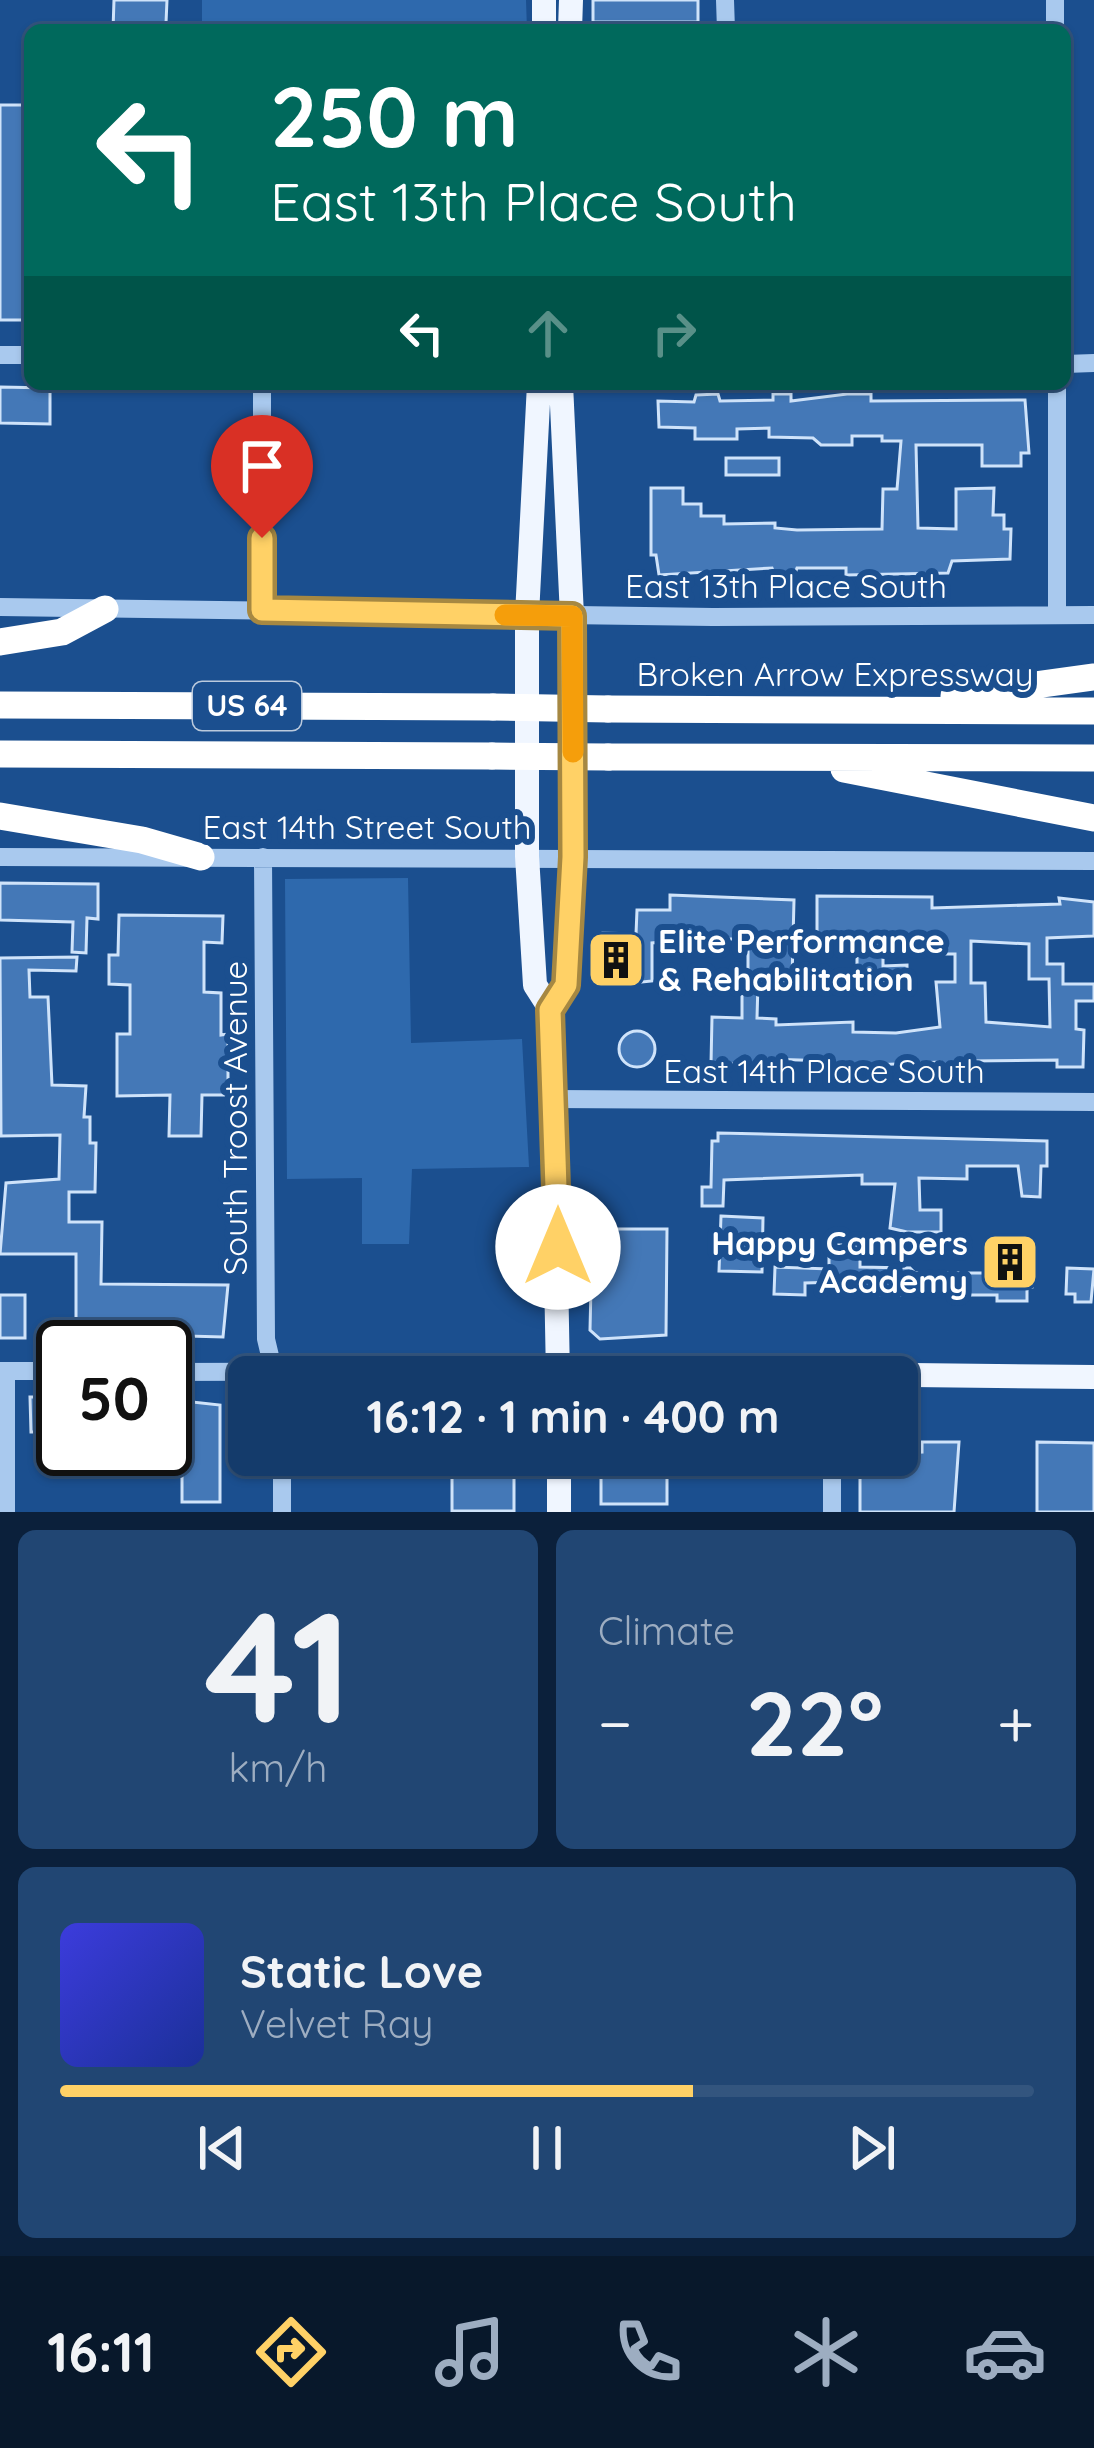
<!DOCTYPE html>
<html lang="en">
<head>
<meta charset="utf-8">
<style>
  body { margin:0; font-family:Quicksand,sans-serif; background:#214673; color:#f1f3f6; height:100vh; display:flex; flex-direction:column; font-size:45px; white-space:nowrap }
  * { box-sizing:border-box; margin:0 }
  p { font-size:39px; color:#9dadc1 }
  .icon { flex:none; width:66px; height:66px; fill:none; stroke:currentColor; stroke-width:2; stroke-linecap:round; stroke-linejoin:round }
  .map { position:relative; height:1512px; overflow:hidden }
  .drawer { display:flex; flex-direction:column; gap:18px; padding:18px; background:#0b203b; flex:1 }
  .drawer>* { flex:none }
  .top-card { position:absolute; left:24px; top:24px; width:1047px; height:366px; border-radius:18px; box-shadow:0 3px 9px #0004,0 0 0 3px #33557e; background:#00695c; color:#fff; overflow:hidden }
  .speed { position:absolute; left:36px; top:1320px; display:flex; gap:24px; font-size:60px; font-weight:700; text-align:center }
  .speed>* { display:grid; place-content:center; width:156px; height:156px; border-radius:50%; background:#143b6b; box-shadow:0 3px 9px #0004,0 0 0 3px #33557e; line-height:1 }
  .speed .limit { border:6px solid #111; border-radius:18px; background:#fff; color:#111 }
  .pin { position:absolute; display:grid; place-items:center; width:102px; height:102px; color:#fff; margin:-123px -51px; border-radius:50% 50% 50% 0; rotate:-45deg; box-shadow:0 0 12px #0007 }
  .pin .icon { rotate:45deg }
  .me { position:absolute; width:132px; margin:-66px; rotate:0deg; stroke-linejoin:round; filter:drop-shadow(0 0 9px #0008) }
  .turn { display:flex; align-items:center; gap:42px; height:252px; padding:0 48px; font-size:54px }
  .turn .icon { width:156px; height:156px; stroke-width:2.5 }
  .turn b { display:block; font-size:84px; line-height:102px }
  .lanes { display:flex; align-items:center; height:114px; padding:0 48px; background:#0003; justify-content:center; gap:60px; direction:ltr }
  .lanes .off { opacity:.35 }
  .big { font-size:90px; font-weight:700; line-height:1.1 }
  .drawer .widget { flex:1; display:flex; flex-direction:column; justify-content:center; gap:18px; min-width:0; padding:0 42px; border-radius:18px; background:#214673 }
  .drawer .dial { align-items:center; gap:0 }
  .dial b { font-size:156px; line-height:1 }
  .song { display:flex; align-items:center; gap:36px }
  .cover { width:144px; height:144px; border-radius:18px; background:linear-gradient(135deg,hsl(240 70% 55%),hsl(230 70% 35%)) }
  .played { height:12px; border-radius:6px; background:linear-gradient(90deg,#ffd166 65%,#33557e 65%) }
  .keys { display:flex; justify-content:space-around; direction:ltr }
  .heat { display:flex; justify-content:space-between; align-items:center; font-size:66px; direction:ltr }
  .drawer .tiles { flex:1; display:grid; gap:18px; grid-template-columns:1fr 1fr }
  .widget:last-child { grid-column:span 2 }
  .trip { position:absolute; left:228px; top:1356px; width:690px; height:120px; border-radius:18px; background:#143b6b; box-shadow:0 3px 9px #0004,0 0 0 3px #33557e; font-weight:700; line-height:120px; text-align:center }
  .tabs { display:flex; height:192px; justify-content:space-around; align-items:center; background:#08182b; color:#9dadc1 }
  .tabs .icon { width:84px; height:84px }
  .tabs .current { color:#ffd166 }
  .tabs b { font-size:54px; color:#f1f3f6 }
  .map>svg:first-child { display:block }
  .green { fill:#2e69ad }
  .building { fill:#4478b7; stroke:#cfe3fa; stroke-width:3; fill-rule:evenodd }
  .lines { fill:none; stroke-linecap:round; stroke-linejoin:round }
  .minor { stroke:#a9c9ee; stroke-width:18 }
  .major { stroke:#f0f6ff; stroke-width:24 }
  .highway { stroke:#fff; stroke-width:27 }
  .highway-bridge { stroke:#fff; stroke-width:27 }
  .route-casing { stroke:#a68842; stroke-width:30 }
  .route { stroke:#ffd166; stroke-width:21 }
  .slow { stroke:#f59e0b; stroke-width:21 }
  .labels { text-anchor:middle; stroke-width:12; stroke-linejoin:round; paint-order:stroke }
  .shield { fill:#1b4f8f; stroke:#bbcadd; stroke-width:3 }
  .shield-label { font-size:30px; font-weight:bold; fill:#fff }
  .street-label { font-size:33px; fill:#fff; stroke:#1b4f8f }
  .poi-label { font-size:33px; font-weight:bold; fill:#fff; stroke:#1b4f8f; text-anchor:start }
</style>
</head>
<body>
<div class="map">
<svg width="1094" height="1512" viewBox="0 0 1094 1512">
  <rect width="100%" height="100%" fill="#1b4f8f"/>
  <path class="green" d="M202 0H526L527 30H202Z
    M408 878 411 1043 522 1039 529 1167 412 1169 409 1244H362V1178L287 1179 285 879Z"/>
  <path class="building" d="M114 0H167L166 23H133V30H113Z
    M593 0H698V22H593Z
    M0 105H30V320H0Z
    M0 387 50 388V424L0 423Z
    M718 394 720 401 773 400V394H791V401L847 394H871V401L1025 400 1029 453H1021V466H982V445H916L918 528 956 529V489L994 488 993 515H1004V529H1011L1010 559 952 561 948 573 846 575V568H797L794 576H775L772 568 659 575 656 555H651V488H683V504H701V516H724V524L775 523V528L797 530 882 529 883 489H897L901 441H882V436H852V445H821L813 438 769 437V428L737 429V439H695V428L659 427 658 401 694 402 696 395Z
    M726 458H779V475H726Z
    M0 883 98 884V919L87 918 86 953 72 952 73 922 0 920Z
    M670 895 794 900 792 981 748 979V939H702L652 943V981L603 986V933L636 934 637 910H670Z
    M817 896 932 897V908L1060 904 1059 898 1094 902V936L1047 938V964H1063V984H1094V1001H1076V1029L1084 1030 1083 1067H1057V1060L969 1061V1068H940V1062L828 1067 829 1061 769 1059V1064H711L712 1017 742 1018V983H758L757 1018 776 1019V1025L853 1022V1032L896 1033 940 1027 936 982H955V954H910V938H883V966L907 965V981L857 980V942L817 940ZM971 941 1029 944V979H1049L1050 1027 986 1022 985 983H971Z
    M119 915 223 916 222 943 204 942V992L221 993V1035L228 1034V1095H202L201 1136H169L170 1095 117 1096V1034H130V985L109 984V955H118Z
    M77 957 76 971 29 970 30 997H48L52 1085 86 1086 84 1117H90V1143H96L95 1192H69V1222H102L101 1284 228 1285 223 1337 76 1333V1254H0L6 1183 59 1179 60 1135 1 1136 0 958Z
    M619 1049a18 18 0 1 1 36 0a18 18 0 1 1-36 0Z
    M718 1133 1047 1141V1166H1041L1040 1197 1022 1196 1018 1166H967V1179L919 1178 920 1210H941V1232H907L890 1228 895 1184H862V1175L724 1180 723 1206H702V1187H711L712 1141H718Z
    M721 1216 763 1218 762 1272 719 1271Z
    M608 1224V1229H667L666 1335 600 1339 590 1330 592 1245 587 1246 592 1230Z
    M829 1245H860V1267L910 1268 915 1273H987V1247H1033L1032 1287H1027V1301H997V1295H876V1290H840V1282L805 1283V1295L774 1294 775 1267 829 1269Z
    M1067 1268 1094 1269 1091 1302H1075V1294H1066Z
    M0 1295H25V1338H0Z
    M30 1397H63V1432H31Z
    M165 1399 220 1405V1502H182V1472H152V1449H165Z
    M922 1442H959L954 1512H860V1455L922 1452Z
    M1037 1442 1094 1443V1512H1037Z
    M452 1455H514V1511H452Z
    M601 1455H667V1504H601Z"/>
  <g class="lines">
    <path class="minor" d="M725 0 726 30
      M1055 30V0
      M0 355H30
      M1065 364 1094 363
      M262 384V610
      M1057 384V614
      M0 607 713 617 1094 615
      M0 857 1094 861
      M263 857 266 1339 275 1377
      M553 1099 1094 1102
      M0 1371H63
      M6 1371V1512
      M165 1372 558 1371
      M282 1455V1512
      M832 1512V1455"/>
    <path class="major" d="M544 30V0
      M570 30 571 0
      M539 384 527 615V856L535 985 551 1010 558 1377
      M551 1010 566 985 573 857 572 616 561 384
      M558 1371 1094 1377
      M559 1455V1512"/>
    <path class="highway" d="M0 642 62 632 105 609
      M954 696 1094 677
      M0 705 493 707
      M608 709 1094 711
      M0 754 492 756
      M608 757 1094 758
      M844 769 1094 818
      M0 816 142 840 201 857"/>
    <path class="highway-bridge" d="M493 707 608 709
      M492 756 608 757"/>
  </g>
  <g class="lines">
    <defs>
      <path id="route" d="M262 538V610L572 616 573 857 566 985 550 1010 558 1247"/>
    </defs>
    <use href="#route" class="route-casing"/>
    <use href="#route" class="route"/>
    <path class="slow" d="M505 615 572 616 573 752"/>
  </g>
  <defs>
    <symbol id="building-square" viewBox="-11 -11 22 22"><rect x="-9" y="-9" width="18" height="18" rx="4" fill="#ffd166" stroke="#1b4f8f"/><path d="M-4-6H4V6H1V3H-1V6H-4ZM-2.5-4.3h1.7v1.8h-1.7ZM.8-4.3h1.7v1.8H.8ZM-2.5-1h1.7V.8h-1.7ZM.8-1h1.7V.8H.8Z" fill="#111"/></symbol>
  </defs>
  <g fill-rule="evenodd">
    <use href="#building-square" x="583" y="927" width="66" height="66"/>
    <use href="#building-square" x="977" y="1229" width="66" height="66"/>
  </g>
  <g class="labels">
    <rect class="shield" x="193" y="682" width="108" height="48" rx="9"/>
    <g class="shield-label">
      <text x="247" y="716">US 64</text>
    </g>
    <g class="street-label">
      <text x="786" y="598">East 13th Place South</text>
      <text x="835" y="686">Broken Arrow Expressway</text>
      <text x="367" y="839">East 14th Street South</text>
      <text x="824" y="1083">East 14th Place South</text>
      <text transform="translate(235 1118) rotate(-90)" y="12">South Troost Avenue</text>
    </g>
    <g class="poi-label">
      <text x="658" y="953">Elite Performance<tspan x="658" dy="38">&amp; Rehabilitation</tspan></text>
      <text x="968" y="1255" text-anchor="end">Happy Campers<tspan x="968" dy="38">Academy</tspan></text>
    </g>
  </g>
</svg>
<div class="speed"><div class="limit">50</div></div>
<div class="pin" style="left:262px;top:538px;background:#d93025"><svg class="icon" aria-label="arrive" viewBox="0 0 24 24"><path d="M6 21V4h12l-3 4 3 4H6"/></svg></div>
<svg class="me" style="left:558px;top:1247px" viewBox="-20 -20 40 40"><circle r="19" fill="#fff"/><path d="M0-13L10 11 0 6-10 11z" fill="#ffd166"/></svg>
<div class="trip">16:12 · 1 min · 400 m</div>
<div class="top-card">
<div class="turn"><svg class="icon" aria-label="left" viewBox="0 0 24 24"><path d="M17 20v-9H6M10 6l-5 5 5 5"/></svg><div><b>250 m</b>East 13th Place South</div></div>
<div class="lanes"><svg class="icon" aria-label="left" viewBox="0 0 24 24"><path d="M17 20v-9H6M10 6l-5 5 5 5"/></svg><svg class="icon off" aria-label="ahead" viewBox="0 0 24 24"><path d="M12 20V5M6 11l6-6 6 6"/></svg><svg class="icon off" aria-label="right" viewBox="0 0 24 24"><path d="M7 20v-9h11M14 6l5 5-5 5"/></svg></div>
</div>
</div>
<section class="drawer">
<div class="tiles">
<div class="widget dial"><b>41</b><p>km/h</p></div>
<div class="widget"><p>Climate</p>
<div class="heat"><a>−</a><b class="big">22°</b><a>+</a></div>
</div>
<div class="widget">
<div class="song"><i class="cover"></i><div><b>Static Love</b><p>Velvet Ray</p></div></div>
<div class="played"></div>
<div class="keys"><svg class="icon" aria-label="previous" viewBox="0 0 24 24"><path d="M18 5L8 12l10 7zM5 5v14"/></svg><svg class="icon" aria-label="pause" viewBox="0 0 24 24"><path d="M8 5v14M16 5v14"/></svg><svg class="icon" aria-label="next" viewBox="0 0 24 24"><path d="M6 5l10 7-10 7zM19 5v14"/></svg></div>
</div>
</div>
</section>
<nav class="tabs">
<b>16:11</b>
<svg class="icon current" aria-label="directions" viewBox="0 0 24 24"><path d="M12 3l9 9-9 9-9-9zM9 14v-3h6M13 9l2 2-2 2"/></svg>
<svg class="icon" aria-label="music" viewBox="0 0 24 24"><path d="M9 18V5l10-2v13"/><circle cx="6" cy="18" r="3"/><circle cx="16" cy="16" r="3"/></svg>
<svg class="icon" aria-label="phone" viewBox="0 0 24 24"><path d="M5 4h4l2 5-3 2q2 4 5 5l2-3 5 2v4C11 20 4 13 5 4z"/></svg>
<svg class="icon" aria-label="climate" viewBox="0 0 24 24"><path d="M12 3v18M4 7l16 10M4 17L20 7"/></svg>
<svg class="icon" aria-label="car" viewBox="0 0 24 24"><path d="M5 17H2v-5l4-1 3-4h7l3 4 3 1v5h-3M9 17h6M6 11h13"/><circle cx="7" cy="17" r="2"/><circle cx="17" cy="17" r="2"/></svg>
</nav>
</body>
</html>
